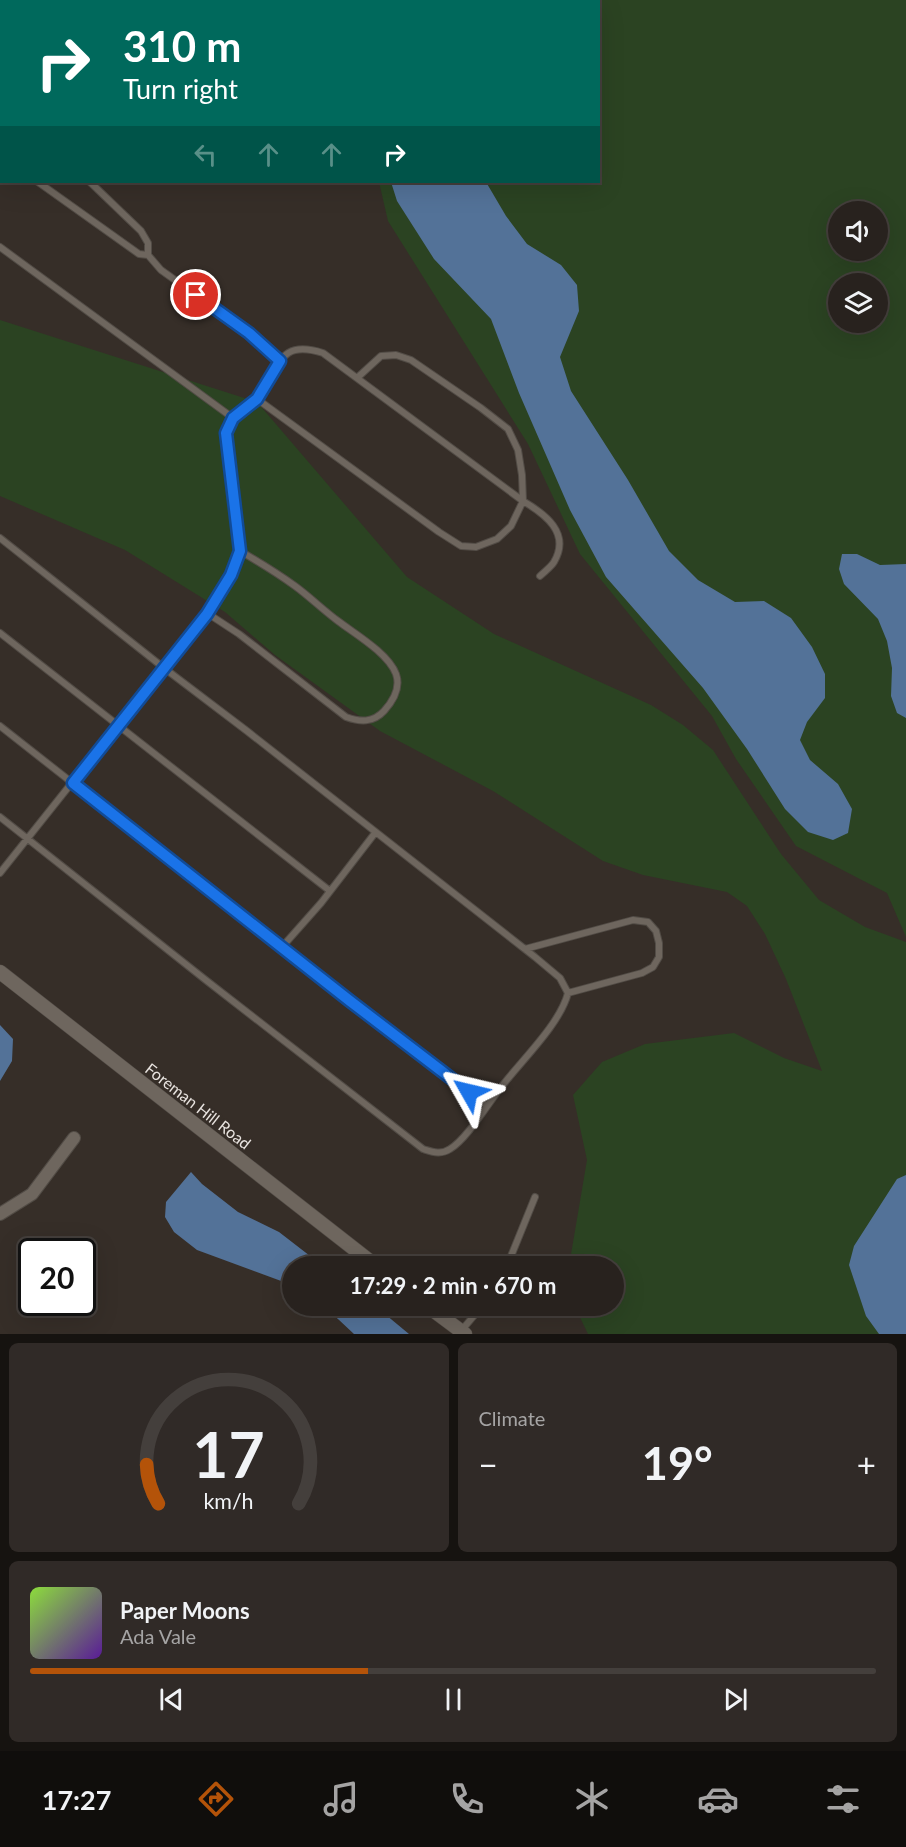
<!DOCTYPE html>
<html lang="en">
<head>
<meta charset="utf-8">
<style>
  body { margin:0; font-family:Lato,sans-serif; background:#302a27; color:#f1f3f6; height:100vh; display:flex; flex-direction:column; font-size:22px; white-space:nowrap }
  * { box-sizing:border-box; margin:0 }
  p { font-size:20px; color:#a5a4a4 }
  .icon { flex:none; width:33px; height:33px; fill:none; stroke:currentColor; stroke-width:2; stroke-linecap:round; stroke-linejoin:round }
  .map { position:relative; height:1334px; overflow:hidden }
  .sheet { display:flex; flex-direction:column; gap:9px; padding:9px; background:#161310; flex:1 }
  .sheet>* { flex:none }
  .banner { position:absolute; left:0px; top:0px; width:600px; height:183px; box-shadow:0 6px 24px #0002,0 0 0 2px #443f3c; background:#00695c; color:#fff; overflow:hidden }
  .tools { position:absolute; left:828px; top:201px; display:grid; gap:12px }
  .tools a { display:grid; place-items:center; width:60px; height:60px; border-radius:50%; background:#28221e; box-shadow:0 6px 24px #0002,0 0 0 2px #443f3c; font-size:30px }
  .speed { position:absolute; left:18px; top:1238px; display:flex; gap:12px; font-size:30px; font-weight:700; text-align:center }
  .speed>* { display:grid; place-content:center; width:78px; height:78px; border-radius:50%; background:#28221e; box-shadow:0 6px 24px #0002,0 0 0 2px #443f3c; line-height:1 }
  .speed .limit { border:3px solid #111; border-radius:9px; background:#fff; color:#111 }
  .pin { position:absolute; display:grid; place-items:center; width:51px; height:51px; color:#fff; margin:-26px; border:3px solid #fff; border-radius:50%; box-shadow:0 2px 6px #0007 }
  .me { position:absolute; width:66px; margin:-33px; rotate:307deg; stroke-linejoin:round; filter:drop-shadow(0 0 4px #0008) }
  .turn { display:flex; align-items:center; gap:21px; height:126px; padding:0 24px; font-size:27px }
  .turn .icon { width:78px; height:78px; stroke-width:2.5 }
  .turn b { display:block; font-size:42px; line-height:51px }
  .lanes { display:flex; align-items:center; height:57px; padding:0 24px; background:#0003; justify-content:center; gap:30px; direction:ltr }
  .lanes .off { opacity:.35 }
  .big { font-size:45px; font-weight:700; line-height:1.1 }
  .sheet .card { flex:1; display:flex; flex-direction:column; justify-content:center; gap:9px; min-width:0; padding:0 21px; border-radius:9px; background:#302a27 }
  .sheet .dial { align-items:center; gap:0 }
  .dial svg { height:156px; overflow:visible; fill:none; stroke:#443f3c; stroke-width:7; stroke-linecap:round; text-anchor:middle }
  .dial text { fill:#f1f3f6; stroke:none }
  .song { display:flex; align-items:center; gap:18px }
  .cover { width:72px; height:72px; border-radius:9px; background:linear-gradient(135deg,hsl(90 70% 55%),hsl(270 70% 35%)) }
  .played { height:6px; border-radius:3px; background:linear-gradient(90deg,#b45309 40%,#443f3c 40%) }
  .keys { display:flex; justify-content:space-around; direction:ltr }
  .heat { display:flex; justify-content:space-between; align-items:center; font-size:33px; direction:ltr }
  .sheet .tiles { flex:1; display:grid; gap:9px; grid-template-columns:1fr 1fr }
  .card:last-child { grid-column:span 2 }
  .trip { position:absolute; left:282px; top:1256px; width:342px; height:60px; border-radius:30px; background:#28221e; box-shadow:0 6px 24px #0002,0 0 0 2px #443f3c; font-weight:700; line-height:60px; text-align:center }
  .tabs { display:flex; height:96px; justify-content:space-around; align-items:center; background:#100e0c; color:#a5a4a4 }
  .tabs .icon { width:42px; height:42px }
  .tabs .active { color:#b45309 }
  .tabs b { font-size:27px; color:#f1f3f6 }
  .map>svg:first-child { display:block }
  .green { fill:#2b4322; fill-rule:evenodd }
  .water { fill:#537298 }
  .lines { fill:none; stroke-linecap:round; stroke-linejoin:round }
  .service-casing { stroke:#524c46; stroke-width:8 }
  .minor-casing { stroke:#524c46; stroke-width:14 }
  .tertiary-casing { stroke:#524c46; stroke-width:15 }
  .service { stroke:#6e665e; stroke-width:6 }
  .minor { stroke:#6e665e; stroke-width:12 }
  .tertiary { stroke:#6e665e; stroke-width:14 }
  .route-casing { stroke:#114b97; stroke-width:15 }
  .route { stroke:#1a73e8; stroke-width:10 }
  .labels { text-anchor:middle; stroke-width:4.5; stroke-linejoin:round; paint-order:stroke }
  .street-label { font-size:16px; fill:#e9e4e0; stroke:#362e28 }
</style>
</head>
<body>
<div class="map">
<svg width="906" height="1334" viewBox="0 0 906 1334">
  <rect width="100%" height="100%" fill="#362e28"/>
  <path class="green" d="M227 0H906V937L887 893 796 846 736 759 712 716 580 554 528 444 388 221 379 182H598V2H229ZM838 212H878V250H838ZM838 284H878V322H838Z
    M0 320 257 402 407 577 494 634 651 705 683 725 713 750 781 854 819 900 865 927 906 942V1334H588L574 1305H614V1266H569L587 1160 573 1095 602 1062 645 1044 734 1033 784 1058 822 1071 786 979 765 934 747 906 727 892 643 875 603 861 493 791 380 731 275 655 225 612 125 550 0 496Z"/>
  <path class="water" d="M391 182H486L506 216 527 244 561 265 577 285 579 311 560 357 571 391 628 480 669 551 698 580 735 602 764 601 791 618 812 647 825 674V698L807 722 800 740 810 760 838 784 852 809 848 833 833 840 808 832 785 809 747 749 703 688 606 577 570 510 519 393 491 319 434 259 397 201Z
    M842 554H857L880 565 906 564V718L897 713 891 696 892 668 887 641 878 619 844 584 839 569Z
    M0 1025 13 1039 12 1061 0 1081Z
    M191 1172 202 1184 238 1212 279 1232 323 1266H292V1285L197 1250 174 1232 165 1217 166 1202Z
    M906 1175V1334H879L866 1316 849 1265 854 1246 897 1179Z
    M323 1305H374L409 1334H354Z"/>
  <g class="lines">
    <defs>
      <path id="service" d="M0 85 2 86
        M0 154 2 155
        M38 182 139 254 148 255
        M90 182 141 231 148 243V255L161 270 249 333 280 361
        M0 247 233 418
        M357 378 381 356 396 355 411 360 481 408 508 429 518 450 522 475 523 501C545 514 571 533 554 562 551 567 545 571 540 576
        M0 538 164 668 247 731 535 957 560 978 568 993C560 1024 522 1060 502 1086 489 1102 467 1139 450 1149 441 1155 433 1152 423 1149L207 981 0 817
        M207 613 239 634 346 717C360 722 373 723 384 711 393 701 401 688 396 674 388 653 355 634 338 621 323 610 310 597 295 586 277 573 259 562 240 551
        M0 633 330 891
        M0 726 350 1001 487 1106
        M0 873 207 613 231 575 240 551 226 433C229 428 231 421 235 417 242 410 251 406 257 399 281 371 275 338 323 353L523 501 511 526 497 539 476 547 461 546 439 532 257 399
        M282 947 321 903 375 833
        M525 949 633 920 648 922 656 931 659 943V957L653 967 642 973 568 993
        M507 1266 535 1197
        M461 1331 483 1305"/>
      <path id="minor" d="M0 1214 32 1194 74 1138"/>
      <path id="tertiary" d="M0 972 376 1266
        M426 1305 465 1334"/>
    </defs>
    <use href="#service" class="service-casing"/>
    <use href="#minor" class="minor-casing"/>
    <use href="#tertiary" class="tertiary-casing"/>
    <use href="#service" class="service"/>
    <use href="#minor" class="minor"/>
    <use href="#tertiary" class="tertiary"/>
  </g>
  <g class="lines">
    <defs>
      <path id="route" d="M196 295 249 333 280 361 257 399 233 418 226 433 240 551 231 575 207 614 73 783 350 1001 469 1092"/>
    </defs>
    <use href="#route" class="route-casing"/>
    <use href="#route" class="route"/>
  </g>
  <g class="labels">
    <g class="street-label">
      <text transform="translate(198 1106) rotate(38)" y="6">Foreman Hill Road</text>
    </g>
  </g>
</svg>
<div class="tools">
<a><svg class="icon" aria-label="sound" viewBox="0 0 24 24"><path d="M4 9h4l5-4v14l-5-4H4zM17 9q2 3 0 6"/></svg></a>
<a><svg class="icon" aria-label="layers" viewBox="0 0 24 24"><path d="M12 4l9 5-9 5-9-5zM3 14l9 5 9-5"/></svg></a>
</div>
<div class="speed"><div class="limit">20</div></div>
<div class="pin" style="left:196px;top:295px;background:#d93025"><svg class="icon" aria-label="arrive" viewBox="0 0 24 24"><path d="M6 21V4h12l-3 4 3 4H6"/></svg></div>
<svg class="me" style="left:469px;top:1092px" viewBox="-20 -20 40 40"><path d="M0-17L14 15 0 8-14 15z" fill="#1a73e8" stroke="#fff" stroke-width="4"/></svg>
<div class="trip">17:29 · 2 min · 670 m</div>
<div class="banner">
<div class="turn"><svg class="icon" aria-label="right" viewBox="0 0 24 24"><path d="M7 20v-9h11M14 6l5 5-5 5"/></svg><div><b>310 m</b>Turn right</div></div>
<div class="lanes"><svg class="icon off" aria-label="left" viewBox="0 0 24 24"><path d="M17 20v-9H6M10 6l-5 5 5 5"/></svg><svg class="icon off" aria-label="ahead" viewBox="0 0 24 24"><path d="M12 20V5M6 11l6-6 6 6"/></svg><svg class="icon off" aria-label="ahead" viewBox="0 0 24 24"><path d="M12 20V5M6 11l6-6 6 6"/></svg><svg class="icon" aria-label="right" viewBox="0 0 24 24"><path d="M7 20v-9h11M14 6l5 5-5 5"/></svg></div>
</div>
</div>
<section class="sheet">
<div class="tiles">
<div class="card dial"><svg viewBox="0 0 100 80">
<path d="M14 69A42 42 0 1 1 86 69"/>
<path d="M14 69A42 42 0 0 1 8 49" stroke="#b45309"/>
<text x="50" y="56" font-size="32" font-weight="700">17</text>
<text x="50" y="72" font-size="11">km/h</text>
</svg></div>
<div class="card"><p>Climate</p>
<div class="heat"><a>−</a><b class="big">19°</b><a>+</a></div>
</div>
<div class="card">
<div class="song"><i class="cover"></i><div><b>Paper Moons</b><p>Ada Vale</p></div></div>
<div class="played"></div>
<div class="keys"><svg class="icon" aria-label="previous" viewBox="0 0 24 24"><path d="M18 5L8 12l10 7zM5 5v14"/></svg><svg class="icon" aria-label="pause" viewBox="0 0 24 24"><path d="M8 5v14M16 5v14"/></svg><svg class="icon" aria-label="next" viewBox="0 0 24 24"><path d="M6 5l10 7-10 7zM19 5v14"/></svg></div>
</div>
</div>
</section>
<nav class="tabs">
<b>17:27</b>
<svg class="icon active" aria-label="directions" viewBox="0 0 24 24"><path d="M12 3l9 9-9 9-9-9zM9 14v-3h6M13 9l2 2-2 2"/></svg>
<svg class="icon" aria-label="music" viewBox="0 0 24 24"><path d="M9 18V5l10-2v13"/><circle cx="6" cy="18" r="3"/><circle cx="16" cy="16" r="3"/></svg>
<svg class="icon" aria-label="phone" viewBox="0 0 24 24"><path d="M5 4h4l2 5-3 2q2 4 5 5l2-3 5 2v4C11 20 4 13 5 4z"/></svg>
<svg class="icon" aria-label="climate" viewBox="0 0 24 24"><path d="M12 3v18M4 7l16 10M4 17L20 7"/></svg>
<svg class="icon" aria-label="car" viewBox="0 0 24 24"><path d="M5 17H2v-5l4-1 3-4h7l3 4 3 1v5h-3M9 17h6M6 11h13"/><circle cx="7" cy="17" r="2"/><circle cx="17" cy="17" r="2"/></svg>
<svg class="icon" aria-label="filters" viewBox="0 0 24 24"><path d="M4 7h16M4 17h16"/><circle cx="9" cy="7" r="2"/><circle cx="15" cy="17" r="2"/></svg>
</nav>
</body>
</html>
